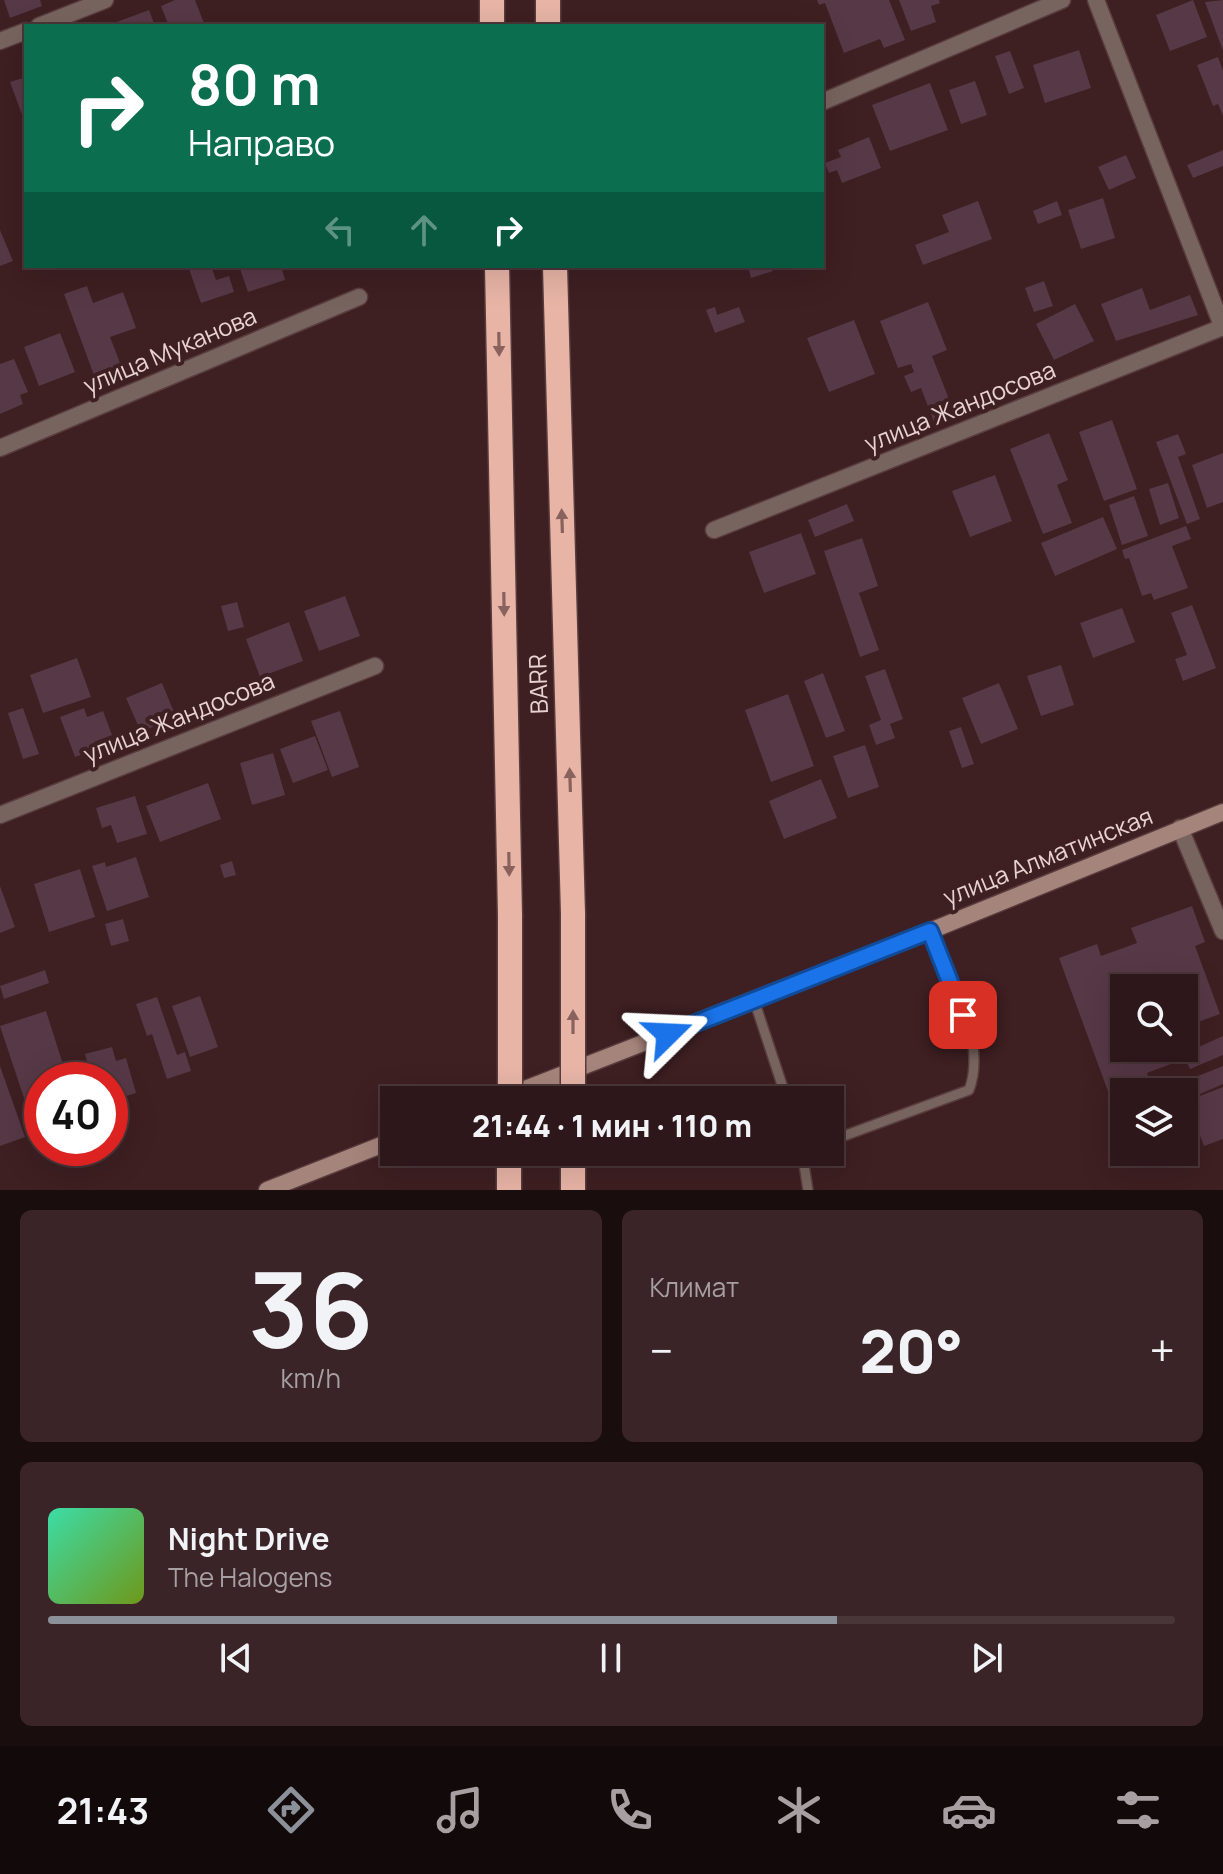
<!DOCTYPE html>
<html lang="ru">
<head>
<meta charset="utf-8">
<style>
  body { margin:0; font-family:Manrope,sans-serif; background:#3a2427; color:#f1f3f6; height:100vh; display:flex; flex-direction:column; font-size:30px; white-space:nowrap }
  * { box-sizing:border-box; margin:0 }
  p { font-size:26px; color:#a79fa2 }
  .icon { flex:none; width:44px; height:44px; fill:none; stroke:currentColor; stroke-width:2; stroke-linecap:round; stroke-linejoin:round }
  .map { position:relative; height:1190px; overflow:hidden }
  .sheet { display:flex; flex-direction:column; gap:20px; padding:20px; background:#190d0e; flex:1 }
  .sheet>* { flex:none }
  .hud { position:absolute; left:24px; top:24px; width:800px; height:244px; border-radius:0px; box-shadow:0 8px 32px #0002,0 0 0 2px #493639; background:#0b6e4f; color:#fff; overflow:hidden }
  .buttons { position:absolute; left:1110px; top:974px; display:grid; gap:16px }
  .buttons a { display:grid; place-items:center; width:88px; height:88px; border-radius:0px; background:#2e171a; box-shadow:0 8px 32px #0002,0 0 0 2px #493639; font-size:40px }
  .speed { position:absolute; left:24px; top:1062px; display:flex; gap:16px; font-size:40px; font-weight:700; text-align:center }
  .speed>* { display:grid; place-content:center; width:104px; height:104px; border-radius:50%; background:#2e171a; box-shadow:0 8px 32px #0002,0 0 0 2px #493639; line-height:1 }
  .speed .limit { border:12px solid #d22; background:#fff; color:#111 }
  .pin { position:absolute; display:grid; place-items:center; width:68px; height:68px; color:#fff; margin:-34px; border-radius:16px; box-shadow:0 4px 12px #0006 }
  .me { position:absolute; width:88px; margin:-44px; rotate:69deg; stroke-linejoin:round; filter:drop-shadow(0 0 6px #0008) }
  .turn { display:flex; align-items:center; gap:28px; height:168px; padding:0 32px; font-size:36px }
  .turn .icon { width:104px; height:104px; stroke-width:2.5 }
  .turn b { display:block; font-size:56px; line-height:68px }
  .lanes { display:flex; align-items:center; height:76px; padding:0 32px; background:#0003; justify-content:center; gap:40px; direction:ltr }
  .lanes .off { opacity:.35 }
  .big { font-size:60px; font-weight:800; line-height:1.1 }
  .sheet .card { flex:1; display:flex; flex-direction:column; justify-content:center; gap:12px; min-width:0; padding:0 28px; border-radius:12px; background:#3a2427 }
  .sheet .dial { align-items:center; gap:0 }
  .dial b { font-size:104px; line-height:1 }
  .song { display:flex; align-items:center; gap:24px }
  .cover { width:96px; height:96px; border-radius:12px; background:linear-gradient(135deg,hsl(160 70% 55%),hsl(80 70% 35%)) }
  .played { height:8px; border-radius:4px; background:linear-gradient(90deg,#8c9099 70%,#493639 70%) }
  .keys { display:flex; justify-content:space-around; direction:ltr }
  .heat { display:flex; justify-content:space-between; align-items:center; font-size:44px; direction:ltr }
  .sheet .tiles { flex:1; display:grid; gap:20px; grid-template-columns:1fr 1fr }
  .card:last-child { grid-column:span 2 }
  .trip { position:absolute; left:380px; top:1086px; width:464px; height:80px; border-radius:0px; background:#2e171a; box-shadow:0 8px 32px #0002,0 0 0 2px #493639; font-weight:800; line-height:80px; text-align:center }
  .menu { display:flex; height:128px; justify-content:space-around; align-items:center; background:#12090a; color:#a79fa2 }
  .menu .icon { width:56px; height:56px }
  .menu .selected { color:#8c9099 }
  .menu b { font-size:36px; color:#f1f3f6 }
  .map>svg:first-child { display:block }
  .building { fill:#573846 }
  .lines { fill:none; stroke-linecap:round; stroke-linejoin:round }
  .lane-casing { stroke:#593c3e; stroke-width:12 }
  .street-casing { stroke:#593c3e; stroke-width:19 }
  .secondary-casing { stroke:#593c3e; stroke-width:19 }
  .highway-casing { stroke:#593c3e; stroke-width:27 }
  .lane { stroke:#78645e; stroke-width:9 }
  .street { stroke:#78645e; stroke-width:16 }
  .secondary { stroke:#a5847b; stroke-width:16 }
  .highway { stroke:#e7b4a6; stroke-width:24 }
  .highway-bridge-casing { stroke:#593c3e; stroke-width:27; stroke-linecap:butt }
  .highway-bridge { stroke:#e7b4a6; stroke-width:24 }
  .oneway { fill:#8a625d }
  .route-casing { stroke:#114b97; stroke-width:20 }
  .route { stroke:#1a73e8; stroke-width:14 }
  .labels { text-anchor:middle; stroke-width:8; stroke-linejoin:round; paint-order:stroke }
  .street-label { font-size:24px; fill:#e8d2d3; stroke:#3e1f22 }
</style>
</head>
<body>
<div class="map">
<svg width="1223" height="1190" viewBox="0 0 1223 1190">
  <rect width="100%" height="100%" fill="#3e1f22"/>
  <path class="building" d="M4 0H40L42 6 10 18Z
    M175 0H195L205 26H169L161 6Z
    M817 0H889L905 40 884 48 880 39 844 53 825 3 819 5Z
    M899 0H939L940 3 931 6 936 22 911 31Z
    M1193 0 1207 37 1170 51 1156 15Z
    M1223 0V51L1205 2Z
    M149 10 155 26H106Z
    M1079 50 1091 88 1045 103 1033 65Z
    M1010 51 1024 88 1009 94 995 56Z
    M1218 57 1223 71V116L1218 104 1213 106 1197 65Z
    M26 77V119L24 120 10 82Z
    M975 81 987 115 961 124 949 90Z
    M930 83 948 130 890 151 872 105Z
    M869 137 881 168 842 183 837 170 829 173 825 163 841 157 838 150Z
    M1223 150V166L1193 178 1187 165Z
    M1126 155 1136 178 1109 190 1098 167Z
    M1103 198 1115 238 1081 249 1068 210Z
    M978 201 992 239 923 265 915 245 949 232 942 215Z
    M1057 201 1062 215 1038 224 1033 211Z
    M0 230 13 261 0 266Z
    M188 266H211L216 280 229 276 234 292 201 303Z
    M239 266H281L285 280 248 292Z
    M748 266H771L773 271 751 278Z
    M1044 281 1053 306 1034 312 1025 288Z
    M87 286 93 303 123 292 136 328 110 337 122 368 95 378 64 294Z
    M1142 288 1150 310 1190 295 1198 315 1116 341 1101 304Z
    M928 302 947 350 932 356 955 414 934 422 921 388 911 392 904 376 914 372 911 364 898 368 880 321Z
    M1075 304 1094 341 1054 360 1036 324Z
    M715 307 717 315 739 307 745 322 715 333 706 310Z
    M854 320 875 374 829 392 807 338Z
    M60 333 75 372 39 386 24 347Z
    M14 359 28 392 20 395 23 404 0 414V364Z
    M1112 420 1137 489 1104 501 1079 432Z
    M1049 433 1068 480 1057 485 1072 523 1043 534 1010 449Z
    M1178 434 1186 454 1178 457 1200 519 1187 524 1156 442Z
    M1223 453V502L1207 508 1192 465Z
    M995 475 1012 521 970 537 952 491Z
    M1168 483 1179 518 1160 525 1149 489Z
    M1134 496 1148 536 1122 545 1109 505Z
    M847 504 854 521 815 537 808 520Z
    M1103 517 1117 549 1055 576 1041 543Z
    M1186 526 1191 539 1172 546 1188 588 1154 600 1151 593 1142 596 1129 558 1125 559 1122 550Z
    M801 533 816 574 764 593 749 552Z
    M862 538 878 586 859 593 879 650 860 657 824 551Z
    M345 596 360 636 319 651 304 611Z
    M237 602 244 627 228 631 221 606Z
    M1192 605 1216 668 1183 681 1175 659 1187 655 1171 613Z
    M1122 608 1135 642 1093 658 1080 623Z
    M289 622 303 661 260 677 246 639Z
    M77 658 91 697 43 713 30 675Z
    M1061 665 1074 705 1041 716 1027 676Z
    M885 669 903 719 890 724 895 738 876 745 869 725 881 720 865 676Z
    M823 673 845 731 826 738 804 681Z
    M162 683 176 717 141 732 126 698Z
    M999 683 1018 729 981 744 962 698Z
    M788 694 814 766 771 782 745 710Z
    M23 708 39 754 23 759 8 713Z
    M84 708 87 717 103 711 112 735 94 742 97 749 75 757 60 717Z
    M340 711 359 767 332 777 311 721Z
    M961 727 974 764 962 768 949 731Z
    M315 736 328 770 293 783 280 749Z
    M865 745 879 787 848 798 833 756Z
    M273 753 285 795 252 805 240 763Z
    M821 779 837 818 784 839 769 801Z
    M208 783 221 819 160 842 146 806Z
    M135 796 147 834 117 843 111 825 102 828 96 808Z
    M136 857 149 897 107 911 92 866 105 862 106 867Z
    M232 861 236 875 224 878 220 865Z
    M80 869 95 917 49 932 34 884Z
    M0 886 15 927 0 933Z
    M1192 906 1205 942 1195 946 1220 1014 1184 1027V988H1124V1048H1171L1176 1062 1147 1073 1149 1079 1109 1094 1059 958 1097 944 1101 956 1137 943 1131 928Z
    M123 919 129 941 111 946 105 924Z
    M45 970 49 983 4 999 0 986Z
    M200 996 218 1047 190 1057 172 1006Z
    M157 997 177 1055 185 1052 191 1071 167 1079 152 1034 147 1036 136 1004Z
    M46 1011 68 1080H42V1105L28 1110 0 1026Z
    M1223 1036V1055L1190 1069 1183 1054Z
    M112 1047 116 1061 126 1058 136 1093 110 1101V1080H92L85 1054Z
    M0 1066 25 1137 0 1146Z
    M1223 1066V1084L1200 1094 1193 1078Z
    M1223 1087V1139L1204 1146 1187 1101Z"/>
  <g class="lines">
    <defs>
      <path id="lane" d="M754 1000 787 1100
        M830 1141 969 1090C988 1040 949 979 930 931
        M802 1152 808 1190"/>
      <path id="street" d="M1096 0 1223 328
        M39 26 105 0
        M0 41 26 31
        M822 102 1062 0
        M0 448 359 297
        M714 530 1223 327
        M0 815 375 666
        M1180 828 1223 931"/>
      <path id="secondary" d="M497 1100 930 931 1223 812
        M267 1190 394 1140"/>
      <path id="highway" d="M492 0V26
        M548 0V26
        M497 266 510 915
        M555 266 573 914
        M573 1152V1190
        M509 1190V1152"/>
    </defs>
    <use href="#lane" class="lane-casing"/>
    <use href="#street" class="street-casing"/>
    <use href="#secondary" class="secondary-casing"/>
    <use href="#highway" class="highway-casing"/>
    <use href="#lane" class="lane"/>
    <use href="#street" class="street"/>
    <use href="#secondary" class="secondary"/>
    <use href="#highway" class="highway"/>
    <defs>
      <path id="highway-bridge" d="M573 914V1100
        M510 1100V915"/>
    </defs>
    <use href="#highway-bridge" class="highway-bridge-casing"/>
    <use href="#highway-bridge" class="highway-bridge"/>
  </g>
  <defs><path id="oneway-solid" d="M-6-.8H1V-3.2L6.5 0L1 3.2V.8H-6Z" transform="scale(2)"/></defs>
  <g class="oneway">
    <use href="#oneway-solid" transform="translate(499 344) rotate(89)"/>
    <use href="#oneway-solid" transform="translate(562 521) rotate(-92)"/>
    <use href="#oneway-solid" transform="translate(504 604) rotate(89)"/>
    <use href="#oneway-solid" transform="translate(570 780) rotate(-92)"/>
    <use href="#oneway-solid" transform="translate(509 864) rotate(89)"/>
    <use href="#oneway-solid" transform="translate(573 1022) rotate(-90)"/>
  </g>
  <g class="lines">
    <defs>
      <path id="route" d="M668 1034 930 931 963 1015"/>
    </defs>
    <use href="#route" class="route-casing"/>
    <use href="#route" class="route"/>
  </g>
  <g class="labels">
    <g class="street-label">
      <text transform="translate(170 351) rotate(-23)" y="8">улица Муканова</text>
      <text transform="translate(960 407) rotate(-22)" y="8">улица Жандосова</text>
      <text transform="translate(539 684) rotate(-92)" y="8">BARR</text>
      <text transform="translate(179 718) rotate(-22)" y="8">улица Жандосова</text>
      <text transform="translate(1048 857) rotate(-22)" y="8">улица Алматинская</text>
    </g>
  </g>
</svg>
<div class="buttons">
<a><svg class="icon" aria-label="search" viewBox="0 0 24 24"><circle cx="10" cy="10" r="6"/><path d="M15 15l6 6"/></svg></a>
<a><svg class="icon" aria-label="layers" viewBox="0 0 24 24"><path d="M12 4l9 5-9 5-9-5zM3 14l9 5 9-5"/></svg></a>
</div>
<div class="speed"><div class="limit">40</div></div>
<div class="pin" style="left:963px;top:1015px;background:#d93025"><svg class="icon" aria-label="arrive" viewBox="0 0 24 24"><path d="M6 21V4h12l-3 4 3 4H6"/></svg></div>
<svg class="me" style="left:668px;top:1034px" viewBox="-20 -20 40 40"><path d="M0-17L14 15 0 8-14 15z" fill="#1a73e8" stroke="#fff" stroke-width="4"/></svg>
<div class="trip">21:44 · 1 мин · 110 m</div>
<div class="hud">
<div class="turn"><svg class="icon" aria-label="right" viewBox="0 0 24 24"><path d="M7 20v-9h11M14 6l5 5-5 5"/></svg><div><b>80 m</b>Направо</div></div>
<div class="lanes"><svg class="icon off" aria-label="left" viewBox="0 0 24 24"><path d="M17 20v-9H6M10 6l-5 5 5 5"/></svg><svg class="icon off" aria-label="ahead" viewBox="0 0 24 24"><path d="M12 20V5M6 11l6-6 6 6"/></svg><svg class="icon" aria-label="right" viewBox="0 0 24 24"><path d="M7 20v-9h11M14 6l5 5-5 5"/></svg></div>
</div>
</div>
<section class="sheet">
<div class="tiles">
<div class="card dial"><b>36</b><p>km/h</p></div>
<div class="card"><p>Климат</p>
<div class="heat"><a>−</a><b class="big">20°</b><a>+</a></div>
</div>
<div class="card">
<div class="song"><i class="cover"></i><div><b>Night Drive</b><p>The Halogens</p></div></div>
<div class="played"></div>
<div class="keys"><svg class="icon" aria-label="previous" viewBox="0 0 24 24"><path d="M18 5L8 12l10 7zM5 5v14"/></svg><svg class="icon" aria-label="pause" viewBox="0 0 24 24"><path d="M8 5v14M16 5v14"/></svg><svg class="icon" aria-label="next" viewBox="0 0 24 24"><path d="M6 5l10 7-10 7zM19 5v14"/></svg></div>
</div>
</div>
</section>
<nav class="menu">
<b>21:43</b>
<svg class="icon selected" aria-label="directions" viewBox="0 0 24 24"><path d="M12 3l9 9-9 9-9-9zM9 14v-3h6M13 9l2 2-2 2"/></svg>
<svg class="icon" aria-label="music" viewBox="0 0 24 24"><path d="M9 18V5l10-2v13"/><circle cx="6" cy="18" r="3"/><circle cx="16" cy="16" r="3"/></svg>
<svg class="icon" aria-label="phone" viewBox="0 0 24 24"><path d="M5 4h4l2 5-3 2q2 4 5 5l2-3 5 2v4C11 20 4 13 5 4z"/></svg>
<svg class="icon" aria-label="climate" viewBox="0 0 24 24"><path d="M12 3v18M4 7l16 10M4 17L20 7"/></svg>
<svg class="icon" aria-label="car" viewBox="0 0 24 24"><path d="M5 17H2v-5l4-1 3-4h7l3 4 3 1v5h-3M9 17h6M6 11h13"/><circle cx="7" cy="17" r="2"/><circle cx="17" cy="17" r="2"/></svg>
<svg class="icon" aria-label="filters" viewBox="0 0 24 24"><path d="M4 7h16M4 17h16"/><circle cx="9" cy="7" r="2"/><circle cx="15" cy="17" r="2"/></svg>
</nav>
</body>
</html>
